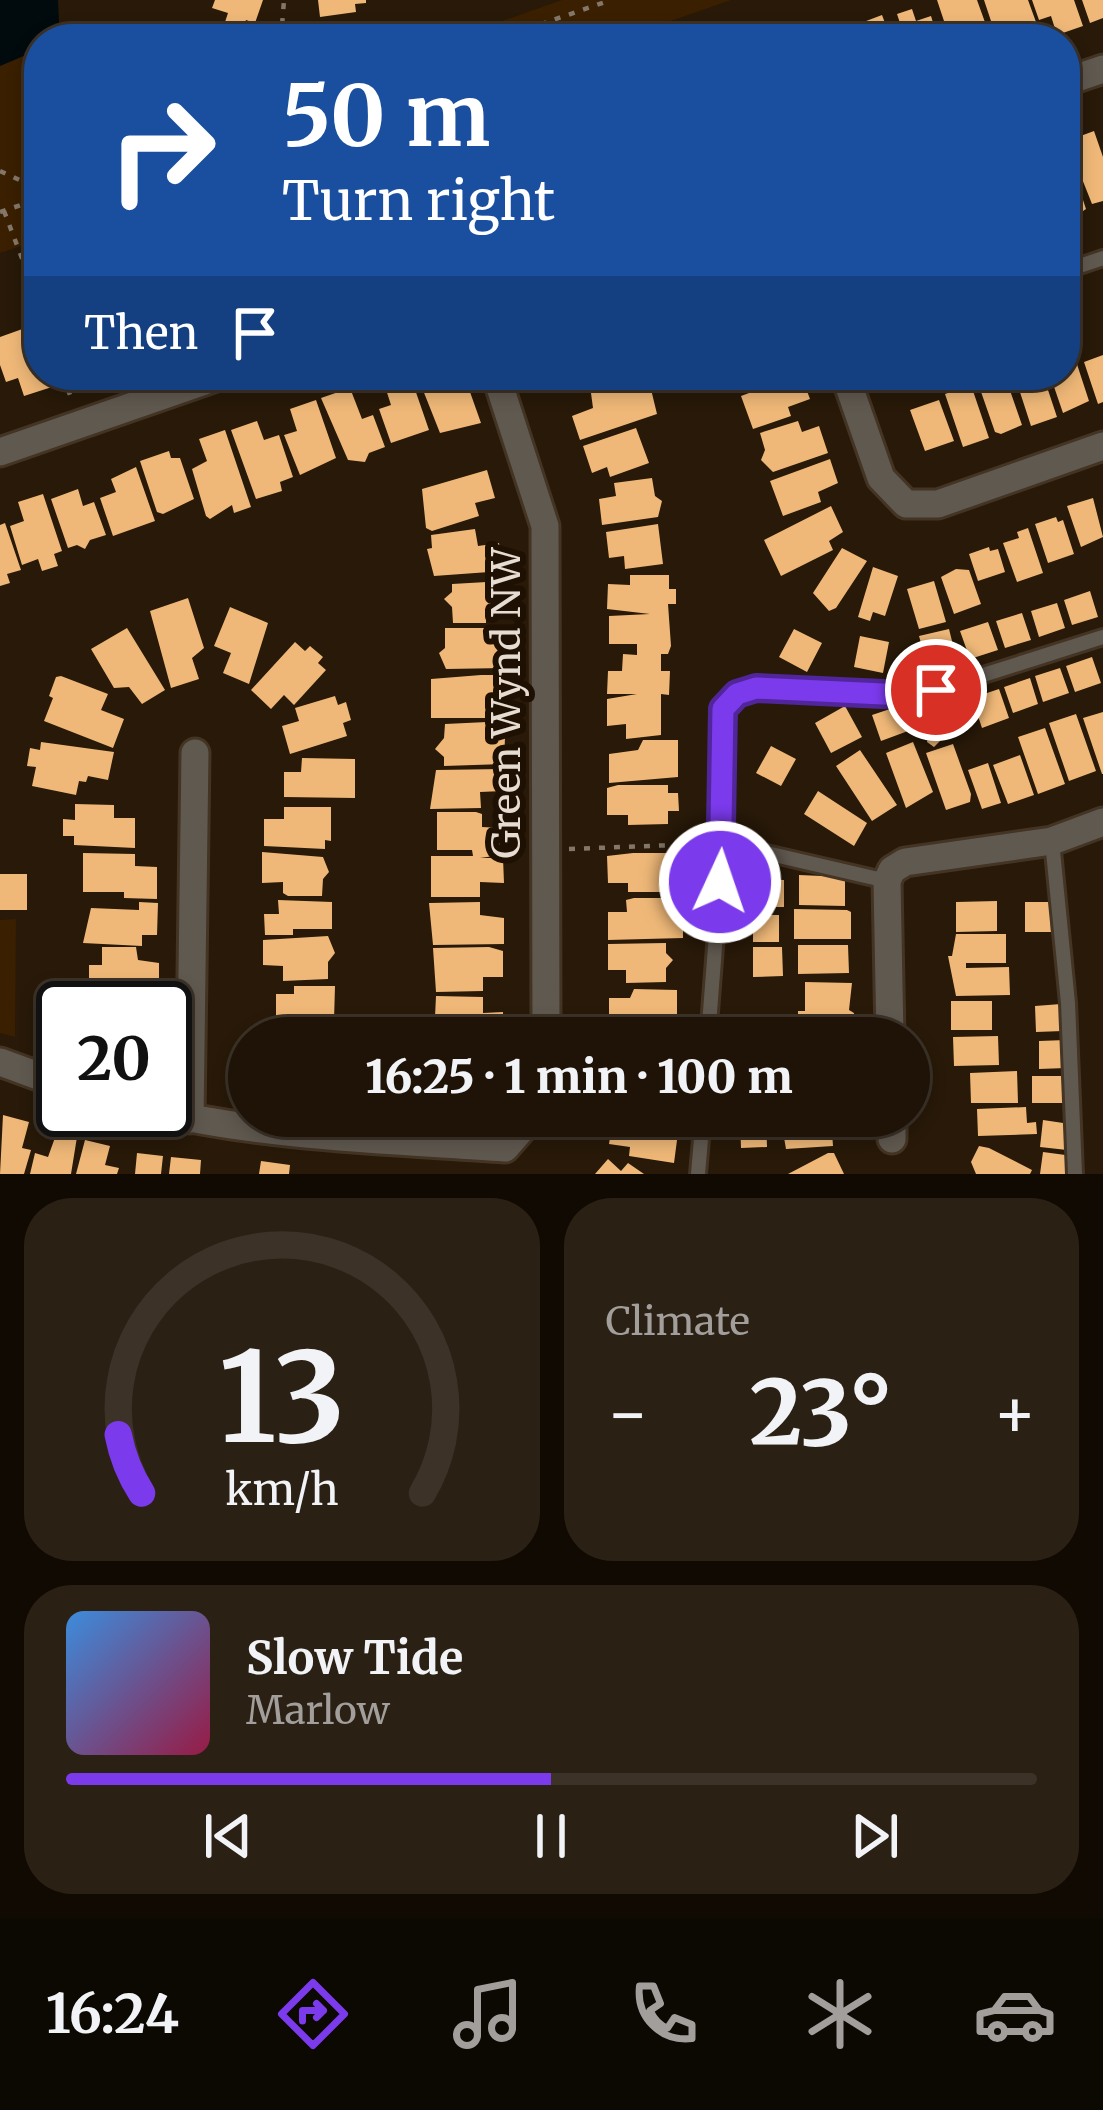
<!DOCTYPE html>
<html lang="en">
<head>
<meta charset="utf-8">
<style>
  body { margin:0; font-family:Merriweather,serif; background:#2b2014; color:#f1f3f6; height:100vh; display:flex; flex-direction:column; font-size:45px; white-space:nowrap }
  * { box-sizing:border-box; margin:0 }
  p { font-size:39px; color:#a19e9b }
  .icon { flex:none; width:66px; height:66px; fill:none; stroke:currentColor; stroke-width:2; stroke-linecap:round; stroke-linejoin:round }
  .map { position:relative; height:1174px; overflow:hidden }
  .sheet { display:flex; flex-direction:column; gap:24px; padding:24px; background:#100a03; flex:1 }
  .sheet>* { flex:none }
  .top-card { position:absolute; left:24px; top:24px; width:1056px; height:366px; border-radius:48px; box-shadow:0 6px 18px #0003,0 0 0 3px #3c3228; background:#1a4fa0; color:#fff; overflow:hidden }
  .speed { position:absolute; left:36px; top:981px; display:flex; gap:24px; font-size:60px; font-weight:700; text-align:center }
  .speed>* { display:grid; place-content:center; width:156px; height:156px; border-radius:50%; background:#1e1306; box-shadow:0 6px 18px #0003,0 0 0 3px #3c3228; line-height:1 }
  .speed .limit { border:6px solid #111; border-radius:18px; background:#fff; color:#111 }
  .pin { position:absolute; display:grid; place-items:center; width:102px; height:102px; color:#fff; margin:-51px; border:6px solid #fff; border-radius:50%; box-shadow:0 3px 12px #0007 }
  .me { position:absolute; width:132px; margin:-66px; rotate:3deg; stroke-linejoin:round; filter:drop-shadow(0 0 9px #0008) }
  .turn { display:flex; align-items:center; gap:42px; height:252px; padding:0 60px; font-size:54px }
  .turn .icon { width:156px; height:156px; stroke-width:2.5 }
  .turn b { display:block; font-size:84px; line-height:102px }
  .then { display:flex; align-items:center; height:114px; padding:0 60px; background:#0003; gap:24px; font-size:45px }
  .big { font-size:90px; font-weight:800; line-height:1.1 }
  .sheet .tile { flex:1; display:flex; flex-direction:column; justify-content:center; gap:18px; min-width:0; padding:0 42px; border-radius:48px; background:#2b2014 }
  .sheet .dial { align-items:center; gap:0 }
  .dial svg { height:312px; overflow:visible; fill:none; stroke:#3c3228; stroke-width:7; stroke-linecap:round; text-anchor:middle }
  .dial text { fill:#f1f3f6; stroke:none }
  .song { display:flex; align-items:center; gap:36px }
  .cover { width:144px; height:144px; border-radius:18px; background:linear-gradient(135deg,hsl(210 70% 55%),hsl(340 70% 35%)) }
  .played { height:12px; border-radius:6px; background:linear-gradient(90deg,#7c3aed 50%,#3c3228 50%) }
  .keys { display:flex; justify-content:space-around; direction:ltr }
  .heat { display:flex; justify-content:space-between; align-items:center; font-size:66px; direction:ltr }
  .sheet .tiles { flex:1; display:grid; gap:24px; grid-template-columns:1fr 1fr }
  .tile:last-child { grid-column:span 2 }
  .trip { position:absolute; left:228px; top:1017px; width:702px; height:120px; border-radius:60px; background:#1e1306; box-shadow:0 6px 18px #0003,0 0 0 3px #3c3228; font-weight:800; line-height:120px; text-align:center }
  .tabs { display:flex; height:192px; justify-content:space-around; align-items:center; background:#0c0802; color:#a19e9b }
  .tabs .icon { width:84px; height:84px }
  .tabs .active { color:#7c3aed }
  .tabs b { font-size:54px; color:#f1f3f6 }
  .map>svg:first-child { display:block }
  .green { fill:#3a1f00 }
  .water { fill:#010b0e }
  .building { fill:#efb878 }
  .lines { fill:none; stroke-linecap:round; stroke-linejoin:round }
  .service-casing { stroke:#433424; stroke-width:20 }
  .minor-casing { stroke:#433424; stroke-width:33 }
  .path { stroke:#847769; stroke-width:4.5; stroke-dasharray:6 9; stroke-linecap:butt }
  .service { stroke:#605950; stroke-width:14 }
  .minor { stroke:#605950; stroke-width:27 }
  .route-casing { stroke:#51269a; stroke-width:30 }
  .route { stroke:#7c3aed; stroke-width:21 }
  .labels { text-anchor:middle; stroke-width:12; stroke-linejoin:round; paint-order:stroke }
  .street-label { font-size:39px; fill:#e7dcd1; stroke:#1e1002 }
</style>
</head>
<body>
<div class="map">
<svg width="1103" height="1174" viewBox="0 0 1103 1174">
  <rect width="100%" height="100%" fill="#281908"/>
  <path class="green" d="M562 0H731L619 39H451Z
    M39 44V240L0 253V66Z
    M16 919 15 1037 0 1033V920Z"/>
  <path class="water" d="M0 0H58L59 24 26 55 0 66Z"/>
  <path class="building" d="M215 0H263L255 23 246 20 242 29 225 22 228 13 212 8Z
    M318 0H366V3L355 4 356 12 320 17Z
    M937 0H977L991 39H950Z
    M984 0H1028L1036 22 1020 28 1024 39H997Z
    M1032 0H1074L1083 26 1057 35 1051 16 1039 20Z
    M1082 0H1103V18L1090 23Z
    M912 9 916 21 931 16 938 39H897L893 28 901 26 897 14Z
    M882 15 891 39H849L845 29Z
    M1094 131 1103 157V201L1092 204 1067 141Z
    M1069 158 1086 209 1065 223V160Z
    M28 327 39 375H48L52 387 24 396 18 378 6 382 0 365V337Z
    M1073 352 1089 401 1063 413 1050 375H1065V355Z
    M1103 355V402L1098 404 1084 362Z
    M389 375H410L429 430 391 443 379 409 391 405 382 377Z
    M417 375H464L481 423 440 433Z
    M558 375H625V376L580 391 576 380 562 385Z
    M642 375 649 381 657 414 580 440 572 416 593 408 591 393Z
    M783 375H801L810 399 788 407 791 416 753 429 741 396 779 382 778 377Z
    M1005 376 1022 425 1001 434 995 432 979 386Z
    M1044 378 1057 417 1031 426 1018 386Z
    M971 385 989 438 963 447 945 394Z
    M350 388 362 419 373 415 385 447 369 453 365 462 348 460 321 398Z
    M316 400 336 458 300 475 284 435 297 431 290 409Z
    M939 400 954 441 925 451 910 410Z
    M257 421 264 440 279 435 293 477 280 482 282 491 256 499 231 430Z
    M798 421 802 432 819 426 828 453 773 472 761 460 765 450 760 433Z
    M636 428 649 463 610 477 607 467 592 473 583 446Z
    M225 430 251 507 234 513 232 505 210 519 206 516 192 469 207 461 199 439Z
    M169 451 171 458H180L194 499 163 514 157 512 140 461Z
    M830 459 838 483 818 492 821 502 783 516 770 481Z
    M136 467 155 521 113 536 100 498 116 492 111 479Z
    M487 470 495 498 475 503 479 516 432 531 426 528 422 489Z
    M652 478 655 496 662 501 658 517 602 525 599 499 616 496 614 483Z
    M78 489 83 506 94 502 106 535 90 540 85 549 77 545 68 548 51 499Z
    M43 494 62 551 54 554 58 566 42 571 38 559 22 565 10 526 24 521 18 502Z
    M1093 498 1103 537 1081 547 1067 506Z
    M831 506 843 532 829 541 833 550 781 576 764 540Z
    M1056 517 1058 522 1063 520 1074 554 1048 563 1035 524Z
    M5 523 21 570 7 574 10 583 0 586V525Z
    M658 524 663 564 625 569 624 556 609 558 606 532Z
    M1028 528 1043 573 1017 582 1003 543 1019 538 1017 532Z
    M475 529 478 546 499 543 503 571 434 576 427 549 432 548 431 535Z
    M989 547 990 551 998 549 1005 572 978 581 969 554Z
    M842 548 867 561 836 608 829 611 813 593Z
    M873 567 898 576 885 616 873 612 870 621 858 617Z
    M956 569 969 570 981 604 954 614 941 577Z
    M630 575H669V589H676V604H668L671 646 668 654H661V671H670L669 695 661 694V735L626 739V724L607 726V699L637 694H607L608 671H622L623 654 637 655V644H609V616L650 614 607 609 608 584 630 585Z
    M504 581 505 610H486V623H453L452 607 444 599 452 592V584Z
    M934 581 946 622 919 629 907 589Z
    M1090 591 1098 617 1072 625 1064 600Z
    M188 598 204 648 192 658 199 679 171 688 150 611Z
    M1057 603 1065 628 1039 637 1031 611Z
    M230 607 268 623 249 684 223 673 231 653 214 646Z
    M1022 613 1031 640 1005 648 996 621Z
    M988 622 998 650 970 659 960 631Z
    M127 628 165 690 142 704 129 687 114 688 91 649Z
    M445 628H485L486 640H505V668L446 669 439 653 445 648Z
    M794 629 822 643 807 672 779 657Z
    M949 629 957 661 928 668 919 636Z
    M860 636 889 642 883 673 854 667Z
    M295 642 305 651 310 646 323 657 318 663 326 670 294 705 284 695 271 709 251 690Z
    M1092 657 1101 683 1075 692 1066 666Z
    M1060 668 1069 693 1043 702 1035 676Z
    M481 675H504V704H486V718H431V679Z
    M61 676 108 694 101 710 124 719 113 748 44 721 53 698 49 696 56 677Z
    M1030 678 1038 704 1013 713 1004 687Z
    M999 689 1009 718 982 728 972 698Z
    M335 696 338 705 346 702 351 720 343 723 347 736 290 754 282 726 299 721 295 708Z
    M937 704 946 729 937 732 942 739 934 747 927 742 928 735 919 738 911 713Z
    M845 706 862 737 831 753 815 723Z
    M899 706 908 731 881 741 872 715Z
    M1103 712V774H1102L1083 718Z
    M1076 714 1096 771 1069 781 1049 723Z
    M487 722V737H505L504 764 444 766V757L435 749 444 738 445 724Z
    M1045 728 1065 784 1038 794 1018 737Z
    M643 740H678V777L609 783V754L638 750Z
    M41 742 114 752 108 780 88 776 86 782 79 781 76 795 32 786 36 767 27 766 30 748 40 750Z
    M913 742 933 792 906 808 886 753Z
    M953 744 971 794 970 802 946 810 926 753Z
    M771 746 796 759 781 786 756 773Z
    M860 750 897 805 872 821 836 766Z
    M1020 755 1034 795 1008 804 993 765Z
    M302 758 355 759V798L284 797V772H301Z
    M988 763 1001 803 982 809 968 770Z
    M503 769V791L480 792 481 808 430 809 436 770Z
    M618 785H668V793H678L679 811H668V824L628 825V815H607V788Z
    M818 791 867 823 854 846 804 814Z
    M75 804 114 805V818H135V848L74 845V836H63V819L75 820Z
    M284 807H331V841L325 840V849L264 846V819H284Z
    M437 812H476L482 814V827L501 828V855L480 858H503L504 883 480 882V897H431V856H473L472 850H437Z
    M262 852 323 857 329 872 323 879 322 896H288L283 893V882L262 883Z
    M83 853 135 854V866L157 867V899L124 898V892H83Z
    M633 853H674V892H628V883H608L607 856Z
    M0 874H27V910H0Z
    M799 875 845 877V906L799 905Z
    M754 879 784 880V907H754Z
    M634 898H683V938L608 940V912H627L626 900Z
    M278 900 332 902V929H293V935H265L264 914H279Z
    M997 901V931L956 932V902Z
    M139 902 158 903 157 935H142V946L83 943 91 908 139 910Z
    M480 902V915L504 918V944L433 945 429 903Z
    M1025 902H1050L1051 932H1025Z
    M794 909 847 910 851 912V939H794Z
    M753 915H779V942H753Z
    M956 934H1006V963H966V968L1009 967 1010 995 956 996 948 956H952Z
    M328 936 335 953 328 962V979L283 981V966L263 965V940Z
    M666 943V953L673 960 666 968V982L626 983V970H608V944Z
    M798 945H848L849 973 798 974Z
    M102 947H136L138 960 159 963V992H128V987L89 983V965H102Z
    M489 947 503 951V977H483V991L436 992 433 948Z
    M753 947H782L783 976 753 977Z
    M805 982 852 983 849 1010 854 1013 853 1038H798V1011H805Z
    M294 986H335L334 1021 276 1022V994H294Z
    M634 989 677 990V1025L609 1028V998H630Z
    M92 995H147L160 998V1008H92Z
    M436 996 483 997V1013L503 1012V1038H434Z
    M951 1001H992V1030H951Z
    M1061 1004 1063 1031 1036 1032 1035 1006Z
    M749 1018H778V1038H749Z
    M274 1031H325V1038H275Z
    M666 1031V1038H614V1032Z
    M998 1036 999 1065 954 1066 953 1037Z
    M1066 1040V1068L1039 1069V1041Z
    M1017 1071 1018 1103H971L970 1073Z
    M1032 1076H1063V1103H1032Z
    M1026 1107 1027 1123 1036 1122 1037 1134 978 1136 977 1109Z
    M3 1115 29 1122 22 1148 31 1150 24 1174H0Z
    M766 1117 767 1147 741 1148 740 1118Z
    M826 1117 831 1119 833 1146 786 1149 781 1120Z
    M613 1118 679 1125 674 1163 629 1156 630 1147 609 1144Z
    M1043 1120 1070 1124 1067 1150 1040 1147Z
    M57 1132 77 1137 71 1174H30L35 1153 48 1157Z
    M85 1140 110 1146 105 1165 119 1168 117 1174H76Z
    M979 1146 989 1148 1032 1170 1030 1174H976L971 1162Z
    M1043 1152 1073 1156 1071 1174H1040Z
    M137 1153 163 1156 161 1174H135Z
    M828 1153H834L844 1174H788Z
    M171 1157 201 1160 200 1174H169Z
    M608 1159 621 1171 628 1163 644 1174H595Z
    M261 1161 290 1165 289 1174H259Z"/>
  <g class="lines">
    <defs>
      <path id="service" d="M1065 271 1103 258
        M1052 841 1068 1003 1075 1174
        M723 843 887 881
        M708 1038 723 843V709L737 695 756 688 904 695 936 690 1103 637
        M698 1174 703 1116"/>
      <path id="minor" d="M1065 82 1103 69
        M496 375 545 526 546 1038
        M845 375 881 478 906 504H938L1103 446
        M0 452 222 375
        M890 1038 887 881 892 870 905 862 1052 841 1103 822
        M0 1062 63 1085
        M153 1110C267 1137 388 1140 505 1148L533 1116
        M892 1116V1139
        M190 1119 195 753"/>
    </defs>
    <use href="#service" class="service-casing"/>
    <use href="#minor" class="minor-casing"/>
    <path class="path" d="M281 39 284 0
      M498 39 611 0
      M0 171 39 189
      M4 211 39 303
      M0 212 39 199
      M63 375 71 398
      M569 849 702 844"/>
    <use href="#service" class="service"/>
    <use href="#minor" class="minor"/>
  </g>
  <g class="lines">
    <defs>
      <path id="route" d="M720 882 723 709 737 694 756 688 904 695 936 690"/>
    </defs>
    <use href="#route" class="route-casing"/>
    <use href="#route" class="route"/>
  </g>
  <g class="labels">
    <g class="street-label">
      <text transform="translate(506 703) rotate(-90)" y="14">Green Wynd NW</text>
    </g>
  </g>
</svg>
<div class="speed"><div class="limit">20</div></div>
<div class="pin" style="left:936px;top:690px;background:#d93025"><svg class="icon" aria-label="arrive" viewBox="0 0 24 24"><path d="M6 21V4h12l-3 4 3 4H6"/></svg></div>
<svg class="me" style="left:720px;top:882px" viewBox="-20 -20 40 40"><circle r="17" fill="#7c3aed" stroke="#fff" stroke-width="3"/><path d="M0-11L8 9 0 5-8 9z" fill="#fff"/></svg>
<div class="trip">16:25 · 1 min · 100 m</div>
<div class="top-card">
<div class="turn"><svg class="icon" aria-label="right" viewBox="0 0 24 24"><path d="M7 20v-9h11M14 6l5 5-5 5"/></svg><div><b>50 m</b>Turn right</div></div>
<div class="then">Then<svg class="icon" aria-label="arrive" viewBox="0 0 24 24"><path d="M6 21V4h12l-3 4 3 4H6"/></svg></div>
</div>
</div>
<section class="sheet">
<div class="tiles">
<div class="tile dial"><svg viewBox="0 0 100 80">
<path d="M14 69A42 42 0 1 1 86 69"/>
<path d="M14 69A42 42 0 0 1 8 54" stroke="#7c3aed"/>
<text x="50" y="56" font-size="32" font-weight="700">13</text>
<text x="50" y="72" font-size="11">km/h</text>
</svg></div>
<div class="tile"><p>Climate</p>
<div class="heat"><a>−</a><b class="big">23°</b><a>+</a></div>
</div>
<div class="tile">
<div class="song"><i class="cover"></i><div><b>Slow Tide</b><p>Marlow</p></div></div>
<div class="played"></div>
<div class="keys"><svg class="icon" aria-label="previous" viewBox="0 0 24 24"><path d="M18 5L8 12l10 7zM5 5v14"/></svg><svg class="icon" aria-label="pause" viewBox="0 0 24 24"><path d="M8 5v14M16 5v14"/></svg><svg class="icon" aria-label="next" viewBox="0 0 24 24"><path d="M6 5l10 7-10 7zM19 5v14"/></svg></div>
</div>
</div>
</section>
<nav class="tabs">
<b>16:24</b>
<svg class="icon active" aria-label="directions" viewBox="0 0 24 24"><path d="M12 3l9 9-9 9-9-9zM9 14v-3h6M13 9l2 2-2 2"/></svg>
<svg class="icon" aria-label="music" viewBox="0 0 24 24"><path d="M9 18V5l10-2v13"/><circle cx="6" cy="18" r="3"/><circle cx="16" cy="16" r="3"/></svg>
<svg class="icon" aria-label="phone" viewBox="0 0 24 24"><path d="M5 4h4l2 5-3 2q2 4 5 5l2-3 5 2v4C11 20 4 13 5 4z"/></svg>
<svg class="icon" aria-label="climate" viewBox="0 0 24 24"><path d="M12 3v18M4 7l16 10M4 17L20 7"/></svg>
<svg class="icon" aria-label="car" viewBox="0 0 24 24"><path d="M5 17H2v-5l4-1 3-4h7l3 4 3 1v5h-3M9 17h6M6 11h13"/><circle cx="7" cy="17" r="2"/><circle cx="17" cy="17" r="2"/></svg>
</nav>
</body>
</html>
